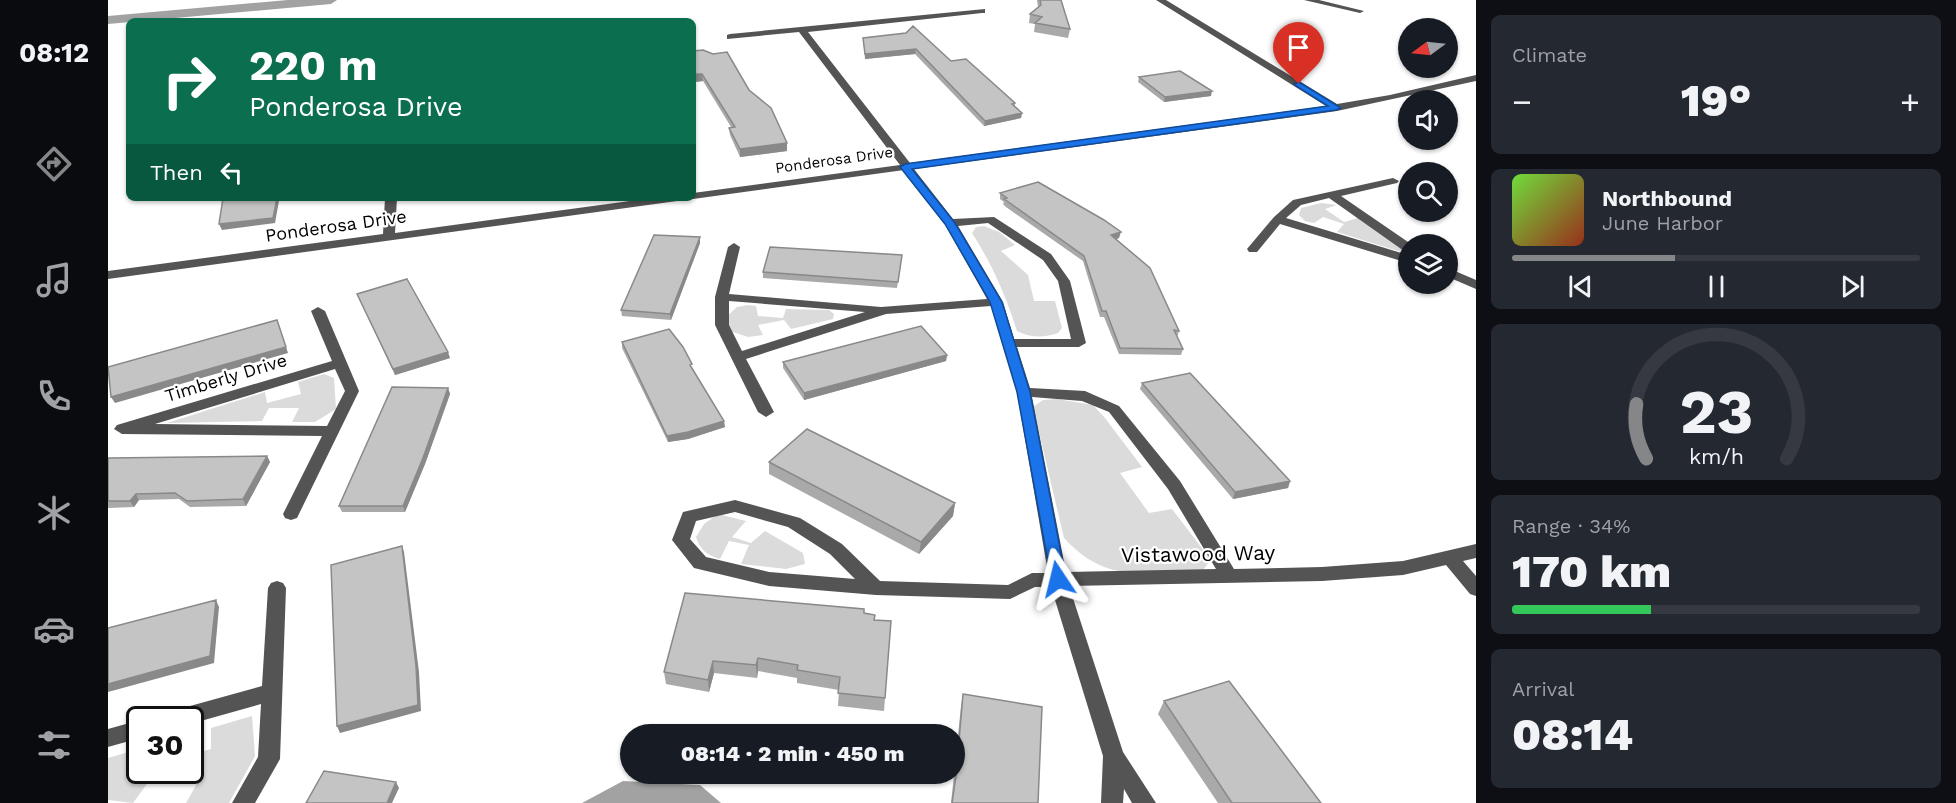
<!DOCTYPE html>
<html lang="en">
<head>
<meta charset="utf-8">
<style>
  body { margin:0; font-family:"Work Sans",sans-serif; background:#242831; color:#f1f3f6; height:100vh; display:flex; flex-direction:column; font-size:22px; white-space:nowrap }
  * { box-sizing:border-box; margin:0 }
  p { font-size:20px; color:#9ea1a6 }
  .icon { flex:none; width:33px; height:33px; fill:none; stroke:currentColor; stroke-width:2; stroke-linecap:round; stroke-linejoin:round }
  .map { position:relative; flex:1; overflow:hidden }
  .details { display:flex; flex-direction:column; gap:15px; padding:15px; background:#0d0f14; width:480px }
  .details>* { flex:none }
  .banner { position:absolute; left:18px; top:18px; width:570px; height:183px; border-radius:9px; box-shadow:0 2px 4px #0004; background:#0b6e4f; color:#fff; overflow:hidden }
  .needle { width:39px; rotate:255deg }
  .tools { position:absolute; left:1290px; top:18px; display:grid; gap:12px }
  .tools a { display:grid; place-items:center; width:60px; height:60px; border-radius:50%; background:#171b24; box-shadow:0 2px 4px #0004; font-size:30px }
  .speed { position:absolute; left:18px; top:706px; display:flex; gap:12px; font-size:30px; font-weight:700; text-align:center }
  .speed>* { display:grid; place-content:center; width:78px; height:78px; border-radius:50%; background:#171b24; box-shadow:0 2px 4px #0004; line-height:1 }
  .speed .limit { border:3px solid #111; border-radius:9px; background:#fff; color:#111 }
  .pin { position:absolute; display:grid; place-items:center; width:51px; height:51px; color:#fff; margin:-62px -26px; border-radius:50% 50% 50% 0; rotate:-45deg; box-shadow:0 0 6px #0007 }
  .pin .icon { rotate:45deg }
  .me { position:absolute; width:66px; margin:-33px; rotate:350deg; stroke-linejoin:round; filter:drop-shadow(0 0 4px #0008) }
  .turn { display:flex; align-items:center; gap:21px; height:126px; padding:0 24px; font-size:27px }
  .turn .icon { width:78px; height:78px; stroke-width:2.5 }
  .turn b { display:block; font-size:42px; line-height:51px }
  .then { display:flex; align-items:center; height:57px; padding:0 24px; background:#0003; gap:12px; font-size:22px }
  .big { font-size:45px; font-weight:800; line-height:1.1 }
  .details .tile { flex:1; display:flex; flex-direction:column; justify-content:center; gap:9px; min-width:0; padding:0 21px; border-radius:9px; background:#242831 }
  .details .dial { align-items:center; gap:0 }
  .dial svg { height:156px; overflow:visible; fill:none; stroke:#363941; stroke-width:7; stroke-linecap:round; text-anchor:middle }
  .dial text { fill:#f1f3f6; stroke:none }
  .song { display:flex; align-items:center; gap:18px }
  .cover { width:72px; height:72px; border-radius:9px; background:linear-gradient(135deg,hsl(100 70% 55%),hsl(10 70% 35%)) }
  .played { height:6px; border-radius:3px; background:linear-gradient(90deg,#858687 40%,#363941 40%) }
  .keys { display:flex; justify-content:space-around; direction:ltr }
  .heat { display:flex; justify-content:space-between; align-items:center; font-size:33px; direction:ltr }
  .charge { height:9px; border-radius:4px; background:linear-gradient(90deg,#34c759 34%,#363941 0) }
  .trip { position:absolute; left:512px; top:724px; width:345px; height:60px; border-radius:30px; background:#171b24; box-shadow:0 2px 4px #0004; font-weight:800; line-height:60px; text-align:center }
  main { display:flex; flex:1; min-height:0 }
  .dock { display:flex; flex-direction:column; width:108px; justify-content:space-around; align-items:center; background:#090b0e; color:#9ea1a6 }
  .dock .icon { width:42px; height:42px }
  .dock .active { color:#858687 }
  .dock b { font-size:27px; color:#f1f3f6 }
  .map>svg:first-child { display:block }
  .green { fill:#dbdbdb }
  .water { fill:#a2a2a2 }
  .lines { fill:none; stroke-linecap:round; stroke-linejoin:round }
  .canal { fill:#a2a2a2; fill-rule:evenodd }
  .minor { fill:#545454; fill-rule:evenodd }
  .wall { fill:#a9a9a9 }
  .shaded-wall { fill:#898989 }
  .building { fill:#c4c4c4; stroke:#898989; stroke-width:1.5 }
  .route { fill:#1a73e8; stroke:#114b97; stroke-width:1.5 }
  .labels { text-anchor:middle; stroke-width:4.5; stroke-linejoin:round; paint-order:stroke }
  .far-street-label { font-size:15px; fill:#000; stroke:#fff }
  .street-label { font-size:18px; fill:#000; stroke:#fff }
  .near-street-label { font-size:21px; fill:#000; stroke:#fff }
</style>
</head>
<body>
<main>
<nav class="dock">
<b>08:12</b>
<svg class="icon active" aria-label="directions" viewBox="0 0 24 24"><path d="M12 3l9 9-9 9-9-9zM9 14v-3h6M13 9l2 2-2 2"/></svg>
<svg class="icon" aria-label="music" viewBox="0 0 24 24"><path d="M9 18V5l10-2v13"/><circle cx="6" cy="18" r="3"/><circle cx="16" cy="16" r="3"/></svg>
<svg class="icon" aria-label="phone" viewBox="0 0 24 24"><path d="M5 4h4l2 5-3 2q2 4 5 5l2-3 5 2v4C11 20 4 13 5 4z"/></svg>
<svg class="icon" aria-label="climate" viewBox="0 0 24 24"><path d="M12 3v18M4 7l16 10M4 17L20 7"/></svg>
<svg class="icon" aria-label="car" viewBox="0 0 24 24"><path d="M5 17H2v-5l4-1 3-4h7l3 4 3 1v5h-3M9 17h6M6 11h13"/><circle cx="7" cy="17" r="2"/><circle cx="17" cy="17" r="2"/></svg>
<svg class="icon" aria-label="filters" viewBox="0 0 24 24"><path d="M4 7h16M4 17h16"/><circle cx="9" cy="7" r="2"/><circle cx="15" cy="17" r="2"/></svg>
</nav>
<div class="map">
<svg width="1368" height="803" viewBox="0 0 1368 803">
  <rect width="100%" height="100%" fill="#fff"/>
  <path class="green" d="M1213 203 1229 205 1217 209 1236 222 1250 218 1298 251H1290L1229 232 1236 224 1215 217 1206 223 1197 221 1191 215 1193 208Z
    M876 226 891 232 907 245 893 251 920 275 926 301H947L954 328 950 333C936 338 923 338 909 331 898 296 884 264 864 233L868 227Z
    M640 305 648 306 650 316 675 318 678 309 721 310 726 314 725 319 683 329 676 320 650 325 655 335 640 337 622 331 618 317 629 307Z
    M216 374 226 378 228 409 207 422H184L191 408H161L154 421 59 423 157 392 159 403 193 394 190 382Z
    M949 399 985 405 997 418 1034 467 1012 473 1041 513 1064 509 1103 560 1095 570C1037 572 999 585 956 538L925 407 935 400Z
    M610 514 638 521 624 537 643 543 657 531 695 553 697 564 678 569 633 564 641 545 621 541 612 559C599 555 592 550 588 537L596 524Z
    M144 716 147 756 121 803H78L92 778 47 773 25 803 0 800V758L31 749 32 771H82L83 755 103 749V728Z"/>
  <path class="water" d="M515 781 592 785 613 803H474Z"/>
  <g class="lines">
    <path class="canal" d="M180 0H229L223 4 0 24V16Z"/>
    <path class="minor" d="M1048 0H1058L1229 104 1282 95 1368 75V81L1229 111 806 169 845 219 886 217 943 254 962 281 978 343 971 347H909L922 388 977 391 1011 406 1072 481 1126 569 1214 567 1295 561 1368 544V558L1355 561 1368 576V596L1362 594 1338 565 1295 575 1214 581 961 586 1015 752 1048 803H1024L1016 789 1015 803H993L995 756 943 587H927L902 599 768 595 661 586 586 568 564 540 575 512 627 500 692 518 734 544 772 581 900 585 924 573H940L909 392 883 306 778 314 638 359 666 412 658 417 650 412 607 325V297L620 247 626 243 632 247 621 294 773 307 879 299 837 224 796 170 585 199 581 198H585V193L792 165 691 32 619 39V35L622 34 877 9V13H874L700 32 802 163 1218 106ZM880 223 935 260 950 281 963 339H906L895 302 850 226ZM621 301 757 312 634 351 621 325ZM924 397 974 401 1001 412 1060 489 1108 569 958 572ZM627 512 680 527 722 554 747 579 661 572 598 557 582 539 588 521Z
      M1196 0H1211L1256 11 1252 13Z
      M1285 178 1291 181 1289 183 1233 196 1303 244H1300V252L1296 251 1221 198 1193 205 1178 218 1300 255V263L1172 224 1149 252H1141L1139 249 1166 217 1185 200Z
      M277 198H289L287 233 544 198H575L569 201 0 279V271L275 234Z
      M1340 268 1368 280V289L1340 277Z
      M210 307 217 311 251 391 189 518 183 520 177 518 175 514 214 436 14 434 6 429 9 425 224 361 203 311ZM227 369 237 391 219 426 47 424Z
      M169 581 175 583 178 588 172 759 147 803H124L150 757 153 704 82 724V720H54L57 714 64 711 154 686 160 588 163 583Z
      M32 720V738L0 747V729Z"/>
  </g>
  <path class="wall" d="M929 0H953L962 29 960 38 926 32 927 24 921 23 922 14 930 7Z
    M798 33 843 61 907 103V106L914 113 913 118 876 126 807 54 757 59 755 38Z
    M585 51 641 90 679 143V151L632 157 622 135 621 128 623 127 595 81 587 82 585 77Z
    M1031 77 1103 96 1056 102 1030 82Z
    M892 193 1011 238 1008 239 1071 331 1069 337 1075 349 1073 355 1011 354 996 317H992L975 261 898 207 895 204 896 202 892 199Z
    M592 237V243L563 320 514 316 513 310Z
    M794 255 789 288 655 278V272Z
    M249 294 342 358 287 375Z
    M514 342 585 370 617 427 580 439 560 442 514 348Z
    M839 355 838 361 696 400 675 368V362Z
    M1034 383 1182 481 1180 488 1125 499 1032 389Z
    M340 388 342 394 317 464 297 512H234L231 506Z
    M159 456 162 462 138 506 82 507 71 499 31 500 26 507 0 508V458Z
    M661 462 847 503 845 516 811 554 661 474Z
    M756 613 766 620 777 698 776 711 730 706 731 690 689 683V678L650 671 649 678 606 673 601 692 558 684 556 672Z
    M855 694 930 803H843L853 706Z
    M1056 701 1213 803H1110L1050 714Z"/>
  <path class="shaded-wall" d="M808 49 807 54 757 59V54Z
    M586 74H594L595 81 587 82Z
    M1104 91 1103 96 1056 102 1057 97Z
    M914 113 913 118 876 126 877 121Z
    M679 143V151L632 157V149Z
    M169 198H171V201L167 223 114 230 111 224Z
    M1013 232 1011 238 1002 241 1003 235Z
    M592 237V243L563 320 562 314Z
    M169 320 180 353 7 403 3 397Z
    M340 352 342 358 287 375 285 369Z
    M839 355 838 361 696 400V393Z
    M340 388 342 394 317 464 297 512 295 506Z
    M616 421 617 427 580 439 560 442 559 436Z
    M159 456 162 462 138 506 135 499Z
    M1182 481 1180 488 1125 499 1127 492Z
    M28 494 31 500 26 507 22 501Z
    M847 503 845 516 811 554 813 542Z
    M294 546 296 552 311 672 313 711 232 733 229 726Z
    M108 600 111 607 106 663 0 692V684Z
    M650 658V671L649 678 648 665Z
    M605 661 606 673 601 692 600 680Z
    M288 782 291 788 284 803H279Z"/>
  <path class="building" d="M932 0H953L962 29 927 23 934 17 922 14 933 5Z
    M805 26 843 61 858 59 907 103 904 104 914 113 877 121 808 49 757 54 755 38 798 33Z
    M595 50 605 54 619 52 641 90 663 108 679 143 632 149 621 128 627 127 594 74H586L585 71V51Z
    M1072 71 1104 91 1057 97 1031 77Z
    M930 182 996 220 1013 232 1003 235 1042 268 1071 331 1066 330 1075 349 1012 348 998 311H994L976 256 899 201 896 199 899 198 892 193Z
    M115 198H169L165 218 111 224Z
    M546 235 592 237 562 314 513 310Z
    M662 247 794 255 790 282 655 272Z
    M299 279 340 352 285 369 249 294Z
    M169 320 178 347 3 397 0 367Z
    M813 326 839 355 696 393 675 362Z
    M561 329 575 347 584 364 582 365 616 421 580 432 559 436 514 342Z
    M1082 373 1182 481 1127 492 1034 383Z
    M284 387 340 388 315 458 295 506H231Z
    M699 429 847 503 813 542 661 462Z
    M159 456 135 499 79 501 67 493 28 494 22 501H0V458Z
    M294 546 308 666 310 705 229 726 223 565Z
    M577 593 756 609V613L767 615 766 620 783 621 777 698 730 693 732 677 689 670 690 665 650 658 648 665 605 661 600 680 556 672Z
    M108 600 102 656 0 684V628Z
    M1121 681 1213 803H1124L1056 701Z
    M855 694 934 707 930 803H844L848 776Z
    M216 771 288 782 279 803H198Z"/>
  <path class="route" d="M1191 82 1233 108 1228 110 804 169 847 223 894 302 922 392 958 579 956 584 950 586 944 584 909 392 882 302 837 224 792 167 797 164 1220 106 1188 86 1186 84Z"/>
  <g class="labels">
    <g class="far-street-label">
      <text transform="translate(726 160) rotate(-8)" y="5">Ponderosa Drive</text>
    </g>
    <g class="street-label">
      <text transform="translate(228 226) rotate(-8)" y="6">Ponderosa Drive</text>
      <text transform="translate(118 378) rotate(-17)" y="6">Timberly Drive</text>
    </g>
    <g class="near-street-label">
      <text transform="translate(1090 554) rotate(-1)" y="7">Vistawood Way</text>
    </g>
  </g>
</svg>
<div class="tools">
<a><svg class="needle" viewBox="-14 -14 28 28"><path d="M0-13l5 13h-10z" fill="#e53935"/><path d="M0 13l5-13h-10z" fill="#9ea1a6"/></svg></a>
<a><svg class="icon" aria-label="sound" viewBox="0 0 24 24"><path d="M4 9h4l5-4v14l-5-4H4zM17 9q2 3 0 6"/></svg></a>
<a><svg class="icon" aria-label="search" viewBox="0 0 24 24"><circle cx="10" cy="10" r="6"/><path d="M15 15l6 6"/></svg></a>
<a><svg class="icon" aria-label="layers" viewBox="0 0 24 24"><path d="M12 4l9 5-9 5-9-5zM3 14l9 5 9-5"/></svg></a>
</div>
<div class="speed"><div class="limit">30</div></div>
<div class="pin" style="left:1191px;top:84px;background:#d93025"><svg class="icon" aria-label="arrive" viewBox="0 0 24 24"><path d="M6 21V4h12l-3 4 3 4H6"/></svg></div>
<svg class="me" style="left:950px;top:579px" viewBox="-20 -20 40 40"><path d="M0-17L14 15 0 8-14 15z" fill="#1a73e8" stroke="#fff" stroke-width="4"/></svg>
<div class="trip">08:14 · 2 min · 450 m</div>
<div class="banner">
<div class="turn"><svg class="icon" aria-label="right" viewBox="0 0 24 24"><path d="M7 20v-9h11M14 6l5 5-5 5"/></svg><div><b>220 m</b>Ponderosa Drive</div></div>
<div class="then">Then<svg class="icon" aria-label="left" viewBox="0 0 24 24"><path d="M17 20v-9H6M10 6l-5 5 5 5"/></svg></div>
</div>
</div>
<section class="details">
<div class="tile"><p>Climate</p>
<div class="heat"><a>−</a><b class="big">19°</b><a>+</a></div>
</div>
<div class="tile">
<div class="song"><i class="cover"></i><div><b>Northbound</b><p>June Harbor</p></div></div>
<div class="played"></div>
<div class="keys"><svg class="icon" aria-label="previous" viewBox="0 0 24 24"><path d="M18 5L8 12l10 7zM5 5v14"/></svg><svg class="icon" aria-label="pause" viewBox="0 0 24 24"><path d="M8 5v14M16 5v14"/></svg><svg class="icon" aria-label="next" viewBox="0 0 24 24"><path d="M6 5l10 7-10 7zM19 5v14"/></svg></div>
</div>
<div class="tile dial"><svg viewBox="0 0 100 80">
<path d="M14 69A42 42 0 1 1 86 69"/>
<path d="M14 69A42 42 0 0 1 9 41" stroke="#858687"/>
<text x="50" y="56" font-size="32" font-weight="700">23</text>
<text x="50" y="72" font-size="11">km/h</text>
</svg></div>
<div class="tile"><p>Range · 34%</p><b class="big">170 km</b><div class="charge"></div></div>
<div class="tile"><p>Arrival</p><b class="big">08:14</b></div>
</section>
</main>
</body>
</html>
